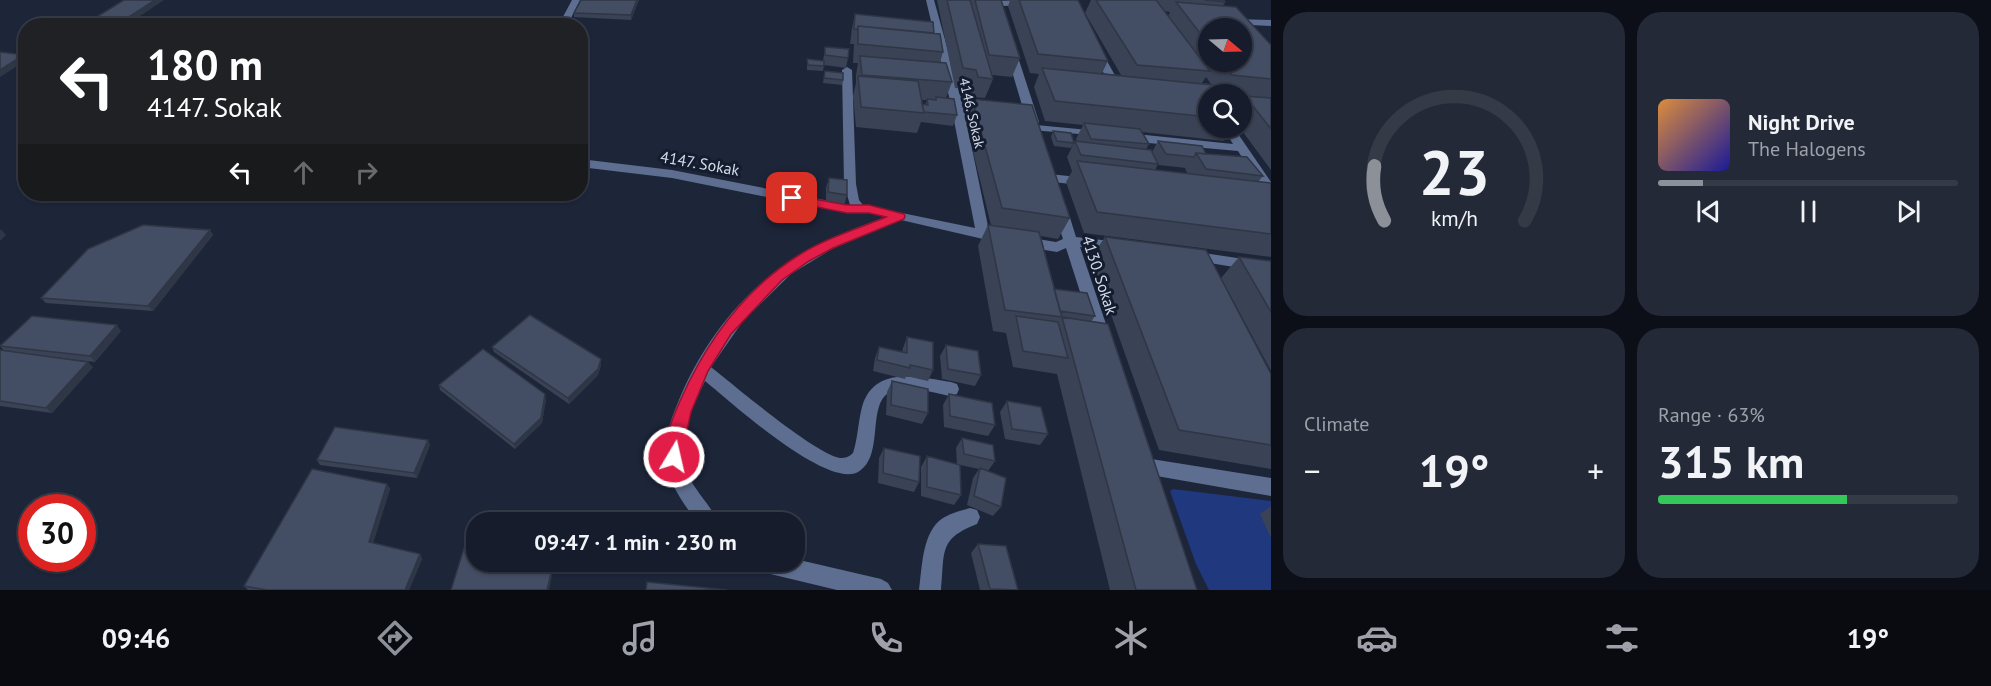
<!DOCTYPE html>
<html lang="en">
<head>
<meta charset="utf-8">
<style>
  body { margin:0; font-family:"PT Sans",sans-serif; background:#232937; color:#f1f3f6; height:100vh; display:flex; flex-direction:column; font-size:22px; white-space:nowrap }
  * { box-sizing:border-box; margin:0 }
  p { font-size:20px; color:#9ea1a9 }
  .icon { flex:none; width:33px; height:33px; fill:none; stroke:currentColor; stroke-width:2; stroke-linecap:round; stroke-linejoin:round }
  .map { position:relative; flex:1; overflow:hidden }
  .sheet { display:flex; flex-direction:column; gap:12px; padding:12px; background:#0c0f18; width:720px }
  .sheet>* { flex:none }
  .guide { position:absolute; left:18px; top:18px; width:570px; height:183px; border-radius:24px; box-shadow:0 2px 4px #0004,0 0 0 2px #353a47; background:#202124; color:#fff; overflow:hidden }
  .needle { width:39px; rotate:109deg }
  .controls { position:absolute; left:1198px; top:18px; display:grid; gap:12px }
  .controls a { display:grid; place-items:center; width:54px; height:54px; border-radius:50%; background:#161c2b; box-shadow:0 2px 4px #0004,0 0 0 2px #353a47; font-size:30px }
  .speed { position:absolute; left:18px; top:494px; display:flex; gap:12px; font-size:30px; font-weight:700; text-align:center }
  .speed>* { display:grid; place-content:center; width:78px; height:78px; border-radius:50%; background:#161c2b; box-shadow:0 2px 4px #0004,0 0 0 2px #353a47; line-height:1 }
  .speed .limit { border:9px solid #d22; background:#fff; color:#111 }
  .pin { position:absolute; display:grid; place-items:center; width:51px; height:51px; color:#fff; margin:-26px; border-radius:12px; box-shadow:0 3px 9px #0006 }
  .me { position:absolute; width:66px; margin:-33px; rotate:9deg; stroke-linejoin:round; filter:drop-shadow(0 0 4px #0008) }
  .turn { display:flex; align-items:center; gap:21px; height:126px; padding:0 30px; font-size:27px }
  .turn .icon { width:78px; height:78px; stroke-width:2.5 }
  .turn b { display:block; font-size:42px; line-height:51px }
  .lanes { display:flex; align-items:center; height:57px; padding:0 30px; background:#0003; justify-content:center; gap:30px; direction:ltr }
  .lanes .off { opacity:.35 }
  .big { font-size:45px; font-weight:600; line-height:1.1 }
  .sheet .tile { flex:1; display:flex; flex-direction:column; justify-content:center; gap:9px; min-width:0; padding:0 21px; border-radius:24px; background:#232937 }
  .sheet .dial { align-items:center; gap:0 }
  .dial svg { height:156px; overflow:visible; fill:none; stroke:#353a47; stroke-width:7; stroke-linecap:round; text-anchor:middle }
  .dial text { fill:#f1f3f6; stroke:none }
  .song { display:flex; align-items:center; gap:18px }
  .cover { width:72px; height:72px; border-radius:9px; background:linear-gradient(135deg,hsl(30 70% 55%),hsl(240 70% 35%)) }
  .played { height:6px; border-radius:3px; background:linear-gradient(90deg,#8c9099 15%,#353a47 15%) }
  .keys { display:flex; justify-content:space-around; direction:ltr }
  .heat { display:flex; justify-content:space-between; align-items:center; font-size:33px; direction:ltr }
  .charge { height:9px; border-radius:4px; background:linear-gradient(90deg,#34c759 63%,#353a47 0) }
  .sheet .tiles { flex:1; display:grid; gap:12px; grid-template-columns:repeat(2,1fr) }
  .trip { position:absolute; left:466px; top:512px; width:339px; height:60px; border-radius:24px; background:#161c2b; box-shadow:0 2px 4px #0004,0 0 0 2px #353a47; font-weight:600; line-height:60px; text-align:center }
  .tab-bar { display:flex; height:96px; justify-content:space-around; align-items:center; background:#090b11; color:#9ea1a9 }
  .tab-bar .icon { width:42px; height:42px }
  .tab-bar .on { color:#8c9099 }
  .tab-bar b { font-size:27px; color:#f1f3f6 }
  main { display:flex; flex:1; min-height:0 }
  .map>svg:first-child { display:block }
  .green { fill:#20397e }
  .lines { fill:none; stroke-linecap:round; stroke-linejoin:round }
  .minor { fill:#5e6e90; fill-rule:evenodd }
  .wall { fill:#3a4255; fill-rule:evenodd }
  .shaded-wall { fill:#2f3645 }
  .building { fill:#434d63; stroke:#2f3645; stroke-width:1.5 }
  .route { fill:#e11d48; stroke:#92132f; stroke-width:1.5 }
  .labels { text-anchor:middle; stroke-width:6; stroke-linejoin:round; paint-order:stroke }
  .far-street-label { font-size:14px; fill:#d4dbe8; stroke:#141c2f }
  .street-label { font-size:16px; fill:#d4dbe8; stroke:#141c2f }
</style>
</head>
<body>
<main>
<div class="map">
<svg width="1271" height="590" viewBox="0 0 1271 590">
  <rect width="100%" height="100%" fill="#1d2539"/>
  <path class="green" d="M1173 489 1271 501V590H1209L1196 564 1170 491Z"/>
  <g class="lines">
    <path class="minor" d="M572 0H580L567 26H558Z
      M926 0H934L963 105 989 231 1056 242 1063 239 1053 208 1060 204 1067 208 1076 237 1119 242 1126 247 1119 252 1080 247 1112 342 1110 346H1098L1096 342 1066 248 1057 252 996 242 901 220 832 249 791 274 743 321 711 367C735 386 815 454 840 458 846 458 849 457 853 453 858 438 858 422 862 407 874 365 918 377 951 382L957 384 959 389 957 394 951 396C934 393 908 384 892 391 865 402 886 456 858 472 826 489 730 401 705 381 691 410 673 447 690 479 698 494 711 506 718 522H697C684 504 669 484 665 461 662 439 673 415 681 395 707 335 751 281 809 249 833 236 859 227 885 217L869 213H847L672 178 580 167V159L672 170 850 205 844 184 842 70 847 67 852 70 856 184 859 200 863 205 975 228 951 105Z
      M1029 0 1032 1V5L1002 6 1006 19 1001 22 996 19 993 5 996 1Z
      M1232 19 1271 20V26L1229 24V20Z
      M1010 45 1015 48 1039 122 1036 125 1099 131 1105 134 1103 136 1031 130 1029 128 1032 125 1027 122 1005 48Z
      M1093 48 1101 50 1123 90 1122 92 1118 93 1113 90 1091 50Z
      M1223 128H1234L1271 182V196L1266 195 1238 151 1126 141 1120 137 1126 133 1233 144Z
      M1050 174 1086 178 1092 182 1086 186 1046 181 1044 178 1046 175Z
      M1190 251 1271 263V273L1185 259 1183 256 1185 253Z
      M1145 458 1271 478V496L1145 474 1138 472 1136 466 1138 460Z
      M970 508 977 510 980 517 977 524C938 539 945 552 941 590H919C922 569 922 536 939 521 947 514 960 511 970 508Z
      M795 559 881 579 888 583 892 590H837L758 571 751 568 748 561Z"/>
  </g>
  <path class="wall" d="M639 0 631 20 574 17V13Z
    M937 0H1001L1020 58 1012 77 992 75 993 79 985 98 971 97 969 89 955 88Z
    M1010 0H1078L1108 61 1102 73 1121 75 1085 13 1091 0H1224L1225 2 1223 6 1271 45V170L1240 128H1242V100L1244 97H1242V94H1209V128H1233L1224 141 1142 132 1149 144 1146 149 1152 152 1158 141 1206 154 1263 176 1258 182 1271 183V257L1084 233 1066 182 1072 171 1067 157 1075 141H1077L1076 139 1083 125 1045 121 1034 87 1039 74 1030 73 1008 6ZM1164 11 1170 12 1168 16ZM1209 28 1242 62H1209ZM1206 77 1211 84 1202 83ZM1156 160 1159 165 1186 168 1185 169 1188 174 1155 170 1158 164Z
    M855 14 934 33 943 52 940 62 952 82 946 98 957 115 953 126 921 122 917 133 856 127 853 96 856 83V75L858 63H853L854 44H850L852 28ZM922 100H927L925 105 922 104Z
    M825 47 848 58 846 68 824 65 823 71 807 70V60L823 61Z
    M825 71 843 80 842 85 823 83Z
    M972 99 1070 218 1058 239 1041 236 1054 289 1095 316 1091 322 1197 590H1110L1057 374 1013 367 1006 333 993 331 978 246 988 225H991L965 119Z
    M1053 131 1074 143 1071 148 1054 146 1051 137Z
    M829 178 847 195 844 206 826 203V188Z
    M210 230 213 235 153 311 46 303 41 298Z
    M1105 237 1271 374V469L1159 450 1091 258Z
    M1239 257 1271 261V371L1221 278Z
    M121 331 95 362 44 356 93 367 52 413 0 406V350L4 351 0 346Z
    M907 337 933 370 928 381 906 376 905 379 873 371 875 358 879 347 902 352 903 348Z
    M946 345 981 375 975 386 942 379 940 356Z
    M492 347 601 359V365L598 375 569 404 494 352Z
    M892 381 928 413 922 424 886 415 887 392Z
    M439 385 546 399 542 423 515 449 440 390Z
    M949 394 995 425 988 436 944 427 943 405Z
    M1007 401 1048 434 1040 445 1005 439 1000 412Z
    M962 438 995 461 988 471 1001 507 993 516 967 505 973 478 979 469 960 465 961 495 954 505 921 496V467L927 456 957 464 956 448Z
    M428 440 430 445 417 478 320 465 317 460Z
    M884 448 919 482 914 492 878 483 879 458Z
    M387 484 390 489 373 543 420 554 422 559 409 590H248L244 586Z
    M1271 506V538L1260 514Z
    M978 544 1018 590H980L971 553Z"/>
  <path class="shaded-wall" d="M155 0H164L125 26H115Z
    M637 0H639L631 20V15Z
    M24 55 26 56V61H23L24 62 0 77V70Z
    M1 229 6 235 0 241V231Z
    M210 230 213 235 153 311 148 306Z
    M117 325 121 331 95 362 90 356Z
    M601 359V365L598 375 569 404 568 398Z
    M88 362 93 367 52 413 46 408Z
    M545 394 546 399 542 423 515 449 514 444Z
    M428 440 430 445 417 478 414 473Z
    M387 484 390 489 372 547 369 542Z
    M420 554 422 559 409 590H405Z
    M554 561H555L549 590H547Z"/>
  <path class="building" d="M124 0H155L115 26H82Z
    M581 0H637L631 15 574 13Z
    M947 0H970L993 79 978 77 976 70 963 68Z
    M975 0H1001L1020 58 989 55Z
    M1019 0H1078L1108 61 1038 54Z
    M1096 0H1156L1210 71 1137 65Z
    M1205 0H1224L1225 2Z
    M1176 2 1236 7 1271 45V79L1232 75 1221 62H1242V28H1209V45Z
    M855 14 933 22 934 33 858 26 857 30 854 29Z
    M858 26 940 34 943 52 858 44Z
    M825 47 849 49 848 58 825 55Z
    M0 52 24 55 0 70Z
    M860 56 946 63 952 82 862 75Z
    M807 59 824 61V66L808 65Z
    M1042 68 1213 85 1220 94H1209V117L1055 101Z
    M825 71 843 73V80L824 78Z
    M858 76 918 81 924 113 861 107Z
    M1245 96 1271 98V129Z
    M936 97 954 99 957 115 924 112 922 104 928 105 927 99 936 100Z
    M972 99 1032 105 1070 218 1002 208Z
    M1084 123 1140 129 1149 144 1091 139Z
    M1053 131 1071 133 1074 143 1057 141Z
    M1075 141 1151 150 1158 164 1081 155Z
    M1158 141 1202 146 1206 154 1196 153 1194 157 1166 154Z
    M1196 153 1247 157 1263 176 1206 169Z
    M1077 161 1271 183V234L1097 212Z
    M829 178 847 180V195L828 192Z
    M143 225 210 230 148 306 41 298 88 249Z
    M988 225 1039 232 1062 317 1108 324 1197 590H1136L1062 317 1005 310Z
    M1105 237 1206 250 1271 374V445L1179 430Z
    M1239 257 1271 261V312Z
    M1054 289 1087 293 1095 316 1060 311Z
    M530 315 601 359 598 369 568 398 492 347Z
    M32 316 117 325 90 356 0 346Z
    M1016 316 1058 322 1068 358 1023 351Z
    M907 337 933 342V370L910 365V368L877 360 879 347 907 353Z
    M946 345 978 351 981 375 948 369Z
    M483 349 545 394 541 418 514 444 439 385Z
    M0 350 88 362 46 408 0 401Z
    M892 381 928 389V413L891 405Z
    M949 394 992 403 995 425 950 416Z
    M1007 401 1041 407 1048 434 1012 429Z
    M335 427 428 440 414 473 317 460Z
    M962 438 993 445 995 461 964 454Z
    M884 448 920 456 919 482 883 473Z
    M927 456 960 465 961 495 927 487Z
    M980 468 1006 478 1001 507 974 496Z
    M312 469 387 484 369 542 420 554 405 590H267L244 586Z
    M978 544 1006 546 1018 590 990 589Z
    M465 545 477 546V561H554L547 590H451Z
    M647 582 727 590H646Z"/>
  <path class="route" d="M792 195 847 205H869L904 214 905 216 904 219 833 248 809 261 782 280 731 334 708 371 691 412 680 462 674 465 668 462C660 446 673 417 680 401 706 342 743 290 799 255 826 238 857 229 886 217L869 213H847L787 201V196Z"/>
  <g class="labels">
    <g class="far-street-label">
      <text transform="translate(972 113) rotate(77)" y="5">4146. Sokak</text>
    </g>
    <g class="street-label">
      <text transform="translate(700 163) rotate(10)" y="6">4147. Sokak</text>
      <text transform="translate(1100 275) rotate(72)" y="6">4130. Sokak</text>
    </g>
  </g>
</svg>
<div class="controls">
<a><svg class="needle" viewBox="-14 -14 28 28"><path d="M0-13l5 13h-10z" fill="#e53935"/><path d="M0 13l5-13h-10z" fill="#9ea1a9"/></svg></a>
<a><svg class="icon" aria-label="search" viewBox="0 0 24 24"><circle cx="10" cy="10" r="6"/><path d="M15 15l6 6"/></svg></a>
</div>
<div class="speed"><div class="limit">30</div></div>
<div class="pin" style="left:792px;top:198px;background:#d93025"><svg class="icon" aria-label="arrive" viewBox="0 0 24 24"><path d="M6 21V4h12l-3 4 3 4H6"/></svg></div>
<svg class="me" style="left:674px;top:457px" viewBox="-20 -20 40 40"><circle r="17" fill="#e11d48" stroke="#fff" stroke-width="3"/><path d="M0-11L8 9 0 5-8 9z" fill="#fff"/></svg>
<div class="trip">09:47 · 1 min · 230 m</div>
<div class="guide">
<div class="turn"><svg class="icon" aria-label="left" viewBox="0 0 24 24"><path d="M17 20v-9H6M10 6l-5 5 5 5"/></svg><div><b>180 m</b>4147. Sokak</div></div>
<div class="lanes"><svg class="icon" aria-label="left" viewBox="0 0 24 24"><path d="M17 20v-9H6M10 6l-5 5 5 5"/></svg><svg class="icon off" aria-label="ahead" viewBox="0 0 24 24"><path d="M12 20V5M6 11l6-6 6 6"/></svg><svg class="icon off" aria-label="right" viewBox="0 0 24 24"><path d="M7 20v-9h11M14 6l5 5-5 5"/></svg></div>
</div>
</div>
<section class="sheet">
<div class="tiles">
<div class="tile dial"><svg viewBox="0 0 100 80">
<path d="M14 69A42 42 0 1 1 86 69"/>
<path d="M14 69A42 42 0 0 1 9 41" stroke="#8c9099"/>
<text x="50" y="56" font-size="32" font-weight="700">23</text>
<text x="50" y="72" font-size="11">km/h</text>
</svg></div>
<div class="tile">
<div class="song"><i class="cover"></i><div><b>Night Drive</b><p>The Halogens</p></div></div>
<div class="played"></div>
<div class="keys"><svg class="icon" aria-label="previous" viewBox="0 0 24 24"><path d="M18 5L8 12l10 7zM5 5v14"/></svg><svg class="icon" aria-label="pause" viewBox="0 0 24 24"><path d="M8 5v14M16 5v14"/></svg><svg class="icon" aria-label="next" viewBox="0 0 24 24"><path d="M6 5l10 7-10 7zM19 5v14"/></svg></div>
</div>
<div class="tile"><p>Climate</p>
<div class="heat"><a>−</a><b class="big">19°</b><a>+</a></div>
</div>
<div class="tile"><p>Range · 63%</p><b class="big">315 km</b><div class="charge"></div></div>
</div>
</section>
</main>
<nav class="tab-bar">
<b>09:46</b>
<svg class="icon on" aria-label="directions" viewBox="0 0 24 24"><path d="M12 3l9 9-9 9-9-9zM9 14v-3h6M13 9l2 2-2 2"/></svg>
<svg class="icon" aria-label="music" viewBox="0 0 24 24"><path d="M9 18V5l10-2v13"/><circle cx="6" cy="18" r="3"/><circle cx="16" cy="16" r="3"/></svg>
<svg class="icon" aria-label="phone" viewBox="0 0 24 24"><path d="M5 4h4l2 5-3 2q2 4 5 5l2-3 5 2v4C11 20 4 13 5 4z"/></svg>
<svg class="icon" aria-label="climate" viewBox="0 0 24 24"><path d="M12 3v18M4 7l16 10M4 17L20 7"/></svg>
<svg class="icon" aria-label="car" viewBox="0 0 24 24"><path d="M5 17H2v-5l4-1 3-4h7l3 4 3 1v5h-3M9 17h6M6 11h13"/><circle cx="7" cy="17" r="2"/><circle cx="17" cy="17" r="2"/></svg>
<svg class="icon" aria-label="filters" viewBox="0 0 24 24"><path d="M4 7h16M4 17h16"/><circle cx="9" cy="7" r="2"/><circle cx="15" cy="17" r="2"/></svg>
<b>19°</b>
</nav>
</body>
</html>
